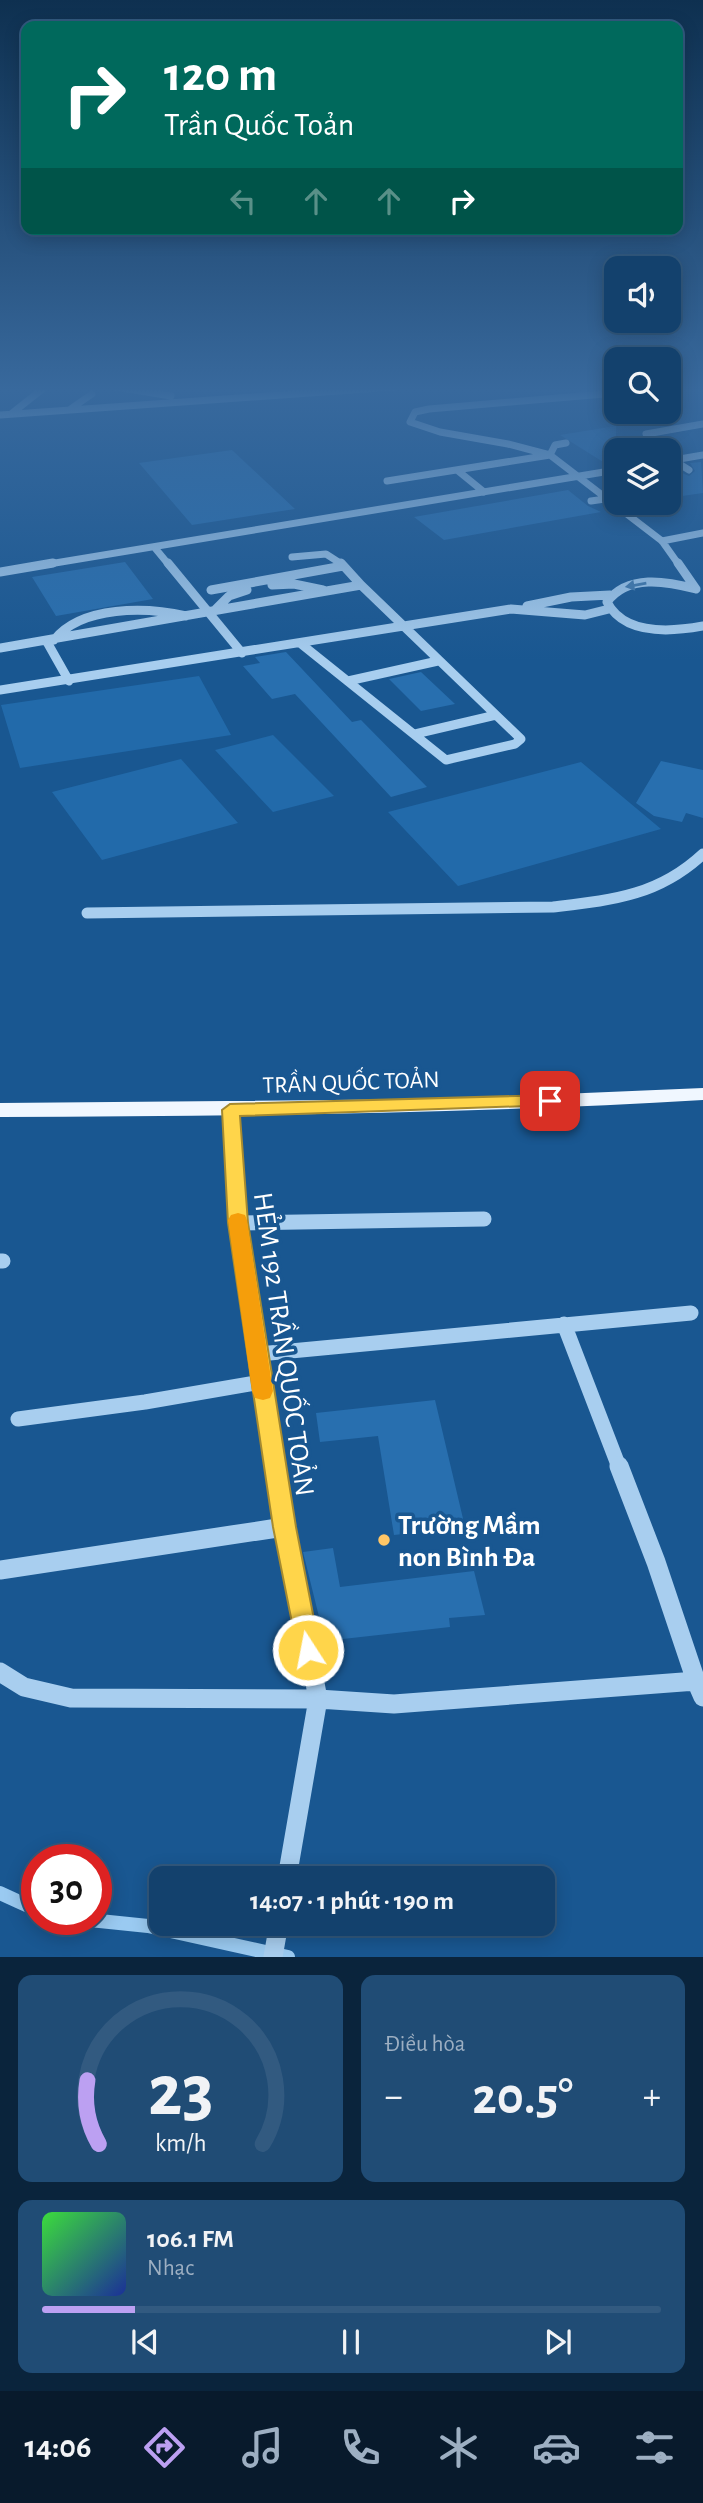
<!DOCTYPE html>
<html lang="vi">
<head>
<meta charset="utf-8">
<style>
  body { margin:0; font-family:"Alegreya Sans",sans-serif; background:#204c75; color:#f1f3f6; height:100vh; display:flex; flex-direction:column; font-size:26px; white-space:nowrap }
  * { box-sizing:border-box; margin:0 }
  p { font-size:23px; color:#9dafc2 }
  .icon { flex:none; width:38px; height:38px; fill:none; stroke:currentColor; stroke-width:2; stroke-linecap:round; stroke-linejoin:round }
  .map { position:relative; height:1957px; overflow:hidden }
  .panel { display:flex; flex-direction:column; gap:18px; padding:18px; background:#0a243c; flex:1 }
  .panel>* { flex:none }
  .hud { position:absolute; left:21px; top:21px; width:662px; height:214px; border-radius:14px; box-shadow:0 4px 18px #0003,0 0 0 2px #325a80; background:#00695c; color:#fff; overflow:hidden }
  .fabs { position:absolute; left:604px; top:256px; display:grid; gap:14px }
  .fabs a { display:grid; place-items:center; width:77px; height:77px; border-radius:14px; background:#13416d; box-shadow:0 4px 18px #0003,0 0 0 2px #325a80; font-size:35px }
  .speed { position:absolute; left:21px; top:1844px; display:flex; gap:14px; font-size:35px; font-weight:700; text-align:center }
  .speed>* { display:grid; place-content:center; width:91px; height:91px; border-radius:50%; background:#13416d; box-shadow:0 4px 18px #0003,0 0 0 2px #325a80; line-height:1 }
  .speed .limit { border:10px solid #d22; background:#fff; color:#111 }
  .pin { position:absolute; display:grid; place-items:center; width:60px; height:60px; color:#fff; margin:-30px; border-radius:14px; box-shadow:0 4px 10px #0006 }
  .me { position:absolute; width:77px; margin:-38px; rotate:349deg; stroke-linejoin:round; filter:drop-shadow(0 0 5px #0008) }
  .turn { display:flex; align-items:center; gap:24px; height:147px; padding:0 28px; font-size:32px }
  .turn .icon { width:91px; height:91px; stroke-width:2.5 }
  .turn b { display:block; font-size:49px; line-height:60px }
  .lanes { display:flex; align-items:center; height:66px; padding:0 28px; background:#0003; justify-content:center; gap:35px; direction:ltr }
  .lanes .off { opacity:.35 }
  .big { font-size:52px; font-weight:700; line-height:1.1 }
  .panel .widget { flex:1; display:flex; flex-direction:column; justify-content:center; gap:10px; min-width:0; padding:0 24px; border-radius:14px; background:#204c75 }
  .panel .dial { align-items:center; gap:0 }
  .dial svg { height:182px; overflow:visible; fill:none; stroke:#325a80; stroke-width:7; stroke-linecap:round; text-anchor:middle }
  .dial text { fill:#f1f3f6; stroke:none }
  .song { display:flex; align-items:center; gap:21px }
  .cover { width:84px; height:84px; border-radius:10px; background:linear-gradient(135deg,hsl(120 70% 55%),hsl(230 70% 35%)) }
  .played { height:7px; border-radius:4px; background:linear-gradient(90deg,#bca0f2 15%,#325a80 15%) }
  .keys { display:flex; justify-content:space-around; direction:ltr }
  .heat { display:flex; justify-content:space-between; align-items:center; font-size:38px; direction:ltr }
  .panel .tiles { flex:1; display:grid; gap:18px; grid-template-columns:1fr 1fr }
  .widget:last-child { grid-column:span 2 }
  .trip { position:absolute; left:149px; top:1866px; width:406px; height:70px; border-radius:14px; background:#13416d; box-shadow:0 4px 18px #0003,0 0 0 2px #325a80; font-weight:700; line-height:70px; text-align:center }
  .menu { display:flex; height:112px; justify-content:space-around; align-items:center; background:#081a2c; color:#9dafc2 }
  .menu .icon { width:49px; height:49px }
  .menu .current { color:#bca0f2 }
  .menu b { font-size:32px; color:#f1f3f6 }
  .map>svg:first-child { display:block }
  .green { fill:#226aaa }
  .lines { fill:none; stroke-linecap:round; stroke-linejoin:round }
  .stream { stroke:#9acaf1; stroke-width:14 }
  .building { fill:#286faf }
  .minor-far4 { stroke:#a8ceef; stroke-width:7 }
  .minor-far3 { stroke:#a8ceef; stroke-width:9 }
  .minor-far2 { stroke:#a8ceef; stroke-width:11 }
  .minor-far1 { stroke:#a8ceef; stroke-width:15 }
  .minor { stroke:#a8ceef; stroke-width:19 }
  .major { fill:#f0f7ff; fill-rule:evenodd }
  .oneway { fill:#447bad }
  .route { fill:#ffd54a; stroke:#a68a30; stroke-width:2 }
  .slow { fill:#f59e0b }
  .poi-dot { fill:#ffc666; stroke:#195791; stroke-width:2.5 }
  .labels { text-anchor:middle; stroke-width:7; stroke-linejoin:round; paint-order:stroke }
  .street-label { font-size:24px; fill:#fff; stroke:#195791 }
  .near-street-label { font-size:28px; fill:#fff; stroke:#195791 }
  .near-poi-label { font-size:28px; font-weight:bold; fill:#fff; stroke:#195791; text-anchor:start }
</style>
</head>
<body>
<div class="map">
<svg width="703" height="1957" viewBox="0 0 703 1957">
  <rect width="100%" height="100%" fill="#195791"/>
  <path class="green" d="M199 676 231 735 20 768 1 705Z
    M273 735 334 796 273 812 215 750Z
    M181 759 238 823 102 860 52 792Z
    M581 762 661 829 458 886 388 812Z"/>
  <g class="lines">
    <path class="stream" d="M0 1893 37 1910
      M90 1920 148 1926 288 1957"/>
  </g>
  <path class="building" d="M616 426V464L608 465 560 435Z
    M232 450 295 509 192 525 139 463Z
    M701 462 703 493 668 498V467L689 476 695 471 690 463Z
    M568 490 588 506 601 512 444 540 414 517Z
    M125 562 153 599 56 616 32 577Z
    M286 652 352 722 361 720 427 787 391 797 295 694 272 699 243 666 260 663 255 657Z
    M421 672 455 704 421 711 389 679Z
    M661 761 703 770V818L686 813 682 822 654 816 636 803Z
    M435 1400 465 1527 394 1535 378 1436 320 1442 316 1413Z
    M333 1548 340 1587 474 1571 485 1615 449 1618 450 1627 325 1641 303 1552Z"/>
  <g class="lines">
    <path class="minor-far4" d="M116 387 171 396
      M616 393 429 409 415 412 410 422 440 432 508 444 550 455 662 541 679 565
      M69 410 92 394
      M11 414 45 387
      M0 415 394 387
      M646 434 703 424
      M673 460 689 470
      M668 461 703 455
      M457 470 484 492
      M387 481 550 455 555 445 566 443
      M591 501 612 498
      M662 541 703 533
      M155 548 169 565
      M292 557 326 554 343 565
      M43 565 616 470"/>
    <path class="minor-far3" d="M168 563 242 653
      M341 563 361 585
      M678 563 696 589
      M0 572 53 563
      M272 585 294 584 323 590
      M696 589C666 581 628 574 607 602 624 635 671 632 703 626
      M211 590 343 566
      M527 606 571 597 610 595
      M212 613 229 596 247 590
      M54 640C82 605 147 607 186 616
      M47 642 69 681
      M0 648 361 585 521 739 515 744 446 760 300 643
      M348 681 438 661
      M0 690 511 609 585 615 609 609
      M415 734 496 715"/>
    <path class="minor-far2" d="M87 913 553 907C612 900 658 896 703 854"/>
    <path class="minor-far1" d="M231 1110 238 1223 275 1467
      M238 1223 484 1219
      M0 1261H3
      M564 1324 619 1467
      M259 1354 691 1313
      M18 1419 145 1402 261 1382"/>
    <path class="minor" d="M274 1466 318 1699 287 1878
      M0 1570 284 1527
      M0 1672 24 1687 71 1698 318 1699 394 1704 696 1681 656 1562 619 1466
      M696 1681 703 1697
      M273 1957 279 1923"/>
    <path class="major" d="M703 1088V1100C469 1114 235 1116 0 1117V1103L439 1099Z"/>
  </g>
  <defs><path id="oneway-solid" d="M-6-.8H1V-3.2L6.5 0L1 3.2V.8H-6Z" transform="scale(1.75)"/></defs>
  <use class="oneway" href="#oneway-solid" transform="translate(636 585) rotate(170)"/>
  <linearGradient id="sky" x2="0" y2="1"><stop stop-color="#0e3050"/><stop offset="0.59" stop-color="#38699d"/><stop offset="1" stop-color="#38699d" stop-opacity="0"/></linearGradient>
  <rect width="703" height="661" fill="url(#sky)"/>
  <path class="route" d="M550 1095 558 1101 556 1105 240 1116 248 1223 296 1527 320 1650 317 1658 308 1662 299 1658 273 1527 228 1223 222 1110 230 1104Z"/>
  <path class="slow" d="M238 1213 245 1215 247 1220 273 1391 270 1398 263 1400 255 1398 252 1391 228 1220 231 1215Z"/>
  <circle class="poi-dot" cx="384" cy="1540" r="7"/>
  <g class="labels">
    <g class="street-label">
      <text transform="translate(351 1082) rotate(-2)" y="8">TRẦN QUỐC TOẢN</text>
    </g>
    <g class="near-street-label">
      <text transform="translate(285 1344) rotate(82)" y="10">HẺM 192 TRẦN QUỐC TOẢN</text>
    </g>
    <g class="near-poi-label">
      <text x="398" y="1534">Trường Mầm<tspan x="398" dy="32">non Bình Đa</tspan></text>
    </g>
  </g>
</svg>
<div class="fabs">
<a><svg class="icon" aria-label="sound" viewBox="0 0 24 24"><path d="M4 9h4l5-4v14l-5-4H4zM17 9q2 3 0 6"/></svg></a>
<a><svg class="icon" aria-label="search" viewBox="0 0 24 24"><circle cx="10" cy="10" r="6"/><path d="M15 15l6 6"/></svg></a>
<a><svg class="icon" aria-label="layers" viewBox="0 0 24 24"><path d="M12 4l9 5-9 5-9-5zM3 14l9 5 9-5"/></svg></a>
</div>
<div class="speed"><div class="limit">30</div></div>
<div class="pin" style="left:550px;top:1101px;background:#d93025"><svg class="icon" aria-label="arrive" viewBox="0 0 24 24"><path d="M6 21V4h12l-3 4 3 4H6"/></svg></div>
<svg class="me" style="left:308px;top:1650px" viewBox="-20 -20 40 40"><circle r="17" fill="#ffd54a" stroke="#fff" stroke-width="3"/><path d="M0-11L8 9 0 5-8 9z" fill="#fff"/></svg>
<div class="trip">14:07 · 1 phút · 190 m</div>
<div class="hud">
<div class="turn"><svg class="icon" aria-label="right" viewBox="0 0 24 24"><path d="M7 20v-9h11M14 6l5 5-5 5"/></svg><div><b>120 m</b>Trần Quốc Toản</div></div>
<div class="lanes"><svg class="icon off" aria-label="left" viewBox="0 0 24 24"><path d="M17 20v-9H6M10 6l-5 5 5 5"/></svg><svg class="icon off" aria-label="ahead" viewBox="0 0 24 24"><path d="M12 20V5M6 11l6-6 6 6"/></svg><svg class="icon off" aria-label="ahead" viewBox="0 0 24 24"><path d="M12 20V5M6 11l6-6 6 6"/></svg><svg class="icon" aria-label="right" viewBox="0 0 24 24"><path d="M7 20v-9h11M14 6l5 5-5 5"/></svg></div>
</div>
</div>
<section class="panel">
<div class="tiles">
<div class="widget dial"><svg viewBox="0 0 100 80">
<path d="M14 69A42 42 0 1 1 86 69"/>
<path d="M14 69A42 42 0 0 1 9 41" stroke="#bca0f2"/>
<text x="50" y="56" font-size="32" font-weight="700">23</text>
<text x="50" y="72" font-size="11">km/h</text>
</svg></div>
<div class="widget"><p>Điều hòa</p>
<div class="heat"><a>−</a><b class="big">20.5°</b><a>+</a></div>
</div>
<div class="widget">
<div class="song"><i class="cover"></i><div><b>106.1 FM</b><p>Nhạc</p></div></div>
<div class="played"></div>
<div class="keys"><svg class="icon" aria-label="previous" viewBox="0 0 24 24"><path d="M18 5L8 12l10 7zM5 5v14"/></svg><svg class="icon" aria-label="pause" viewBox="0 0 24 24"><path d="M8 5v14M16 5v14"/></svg><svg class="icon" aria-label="next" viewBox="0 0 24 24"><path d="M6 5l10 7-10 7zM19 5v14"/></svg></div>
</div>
</div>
</section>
<nav class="menu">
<b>14:06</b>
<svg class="icon current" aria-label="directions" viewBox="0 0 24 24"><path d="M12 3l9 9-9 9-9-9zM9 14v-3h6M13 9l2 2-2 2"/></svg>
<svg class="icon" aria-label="music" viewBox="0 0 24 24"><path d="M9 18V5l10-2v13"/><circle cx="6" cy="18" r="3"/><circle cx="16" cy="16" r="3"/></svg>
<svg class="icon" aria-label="phone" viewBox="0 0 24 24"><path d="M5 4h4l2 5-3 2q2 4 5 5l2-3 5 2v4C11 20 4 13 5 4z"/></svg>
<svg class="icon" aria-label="climate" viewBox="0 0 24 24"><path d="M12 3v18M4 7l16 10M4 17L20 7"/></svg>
<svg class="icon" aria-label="car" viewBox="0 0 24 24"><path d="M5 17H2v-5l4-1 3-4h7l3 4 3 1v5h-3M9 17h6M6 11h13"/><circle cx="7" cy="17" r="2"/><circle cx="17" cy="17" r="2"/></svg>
<svg class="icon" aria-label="filters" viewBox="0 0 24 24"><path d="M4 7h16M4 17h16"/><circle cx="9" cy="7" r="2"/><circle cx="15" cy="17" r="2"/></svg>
</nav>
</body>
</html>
